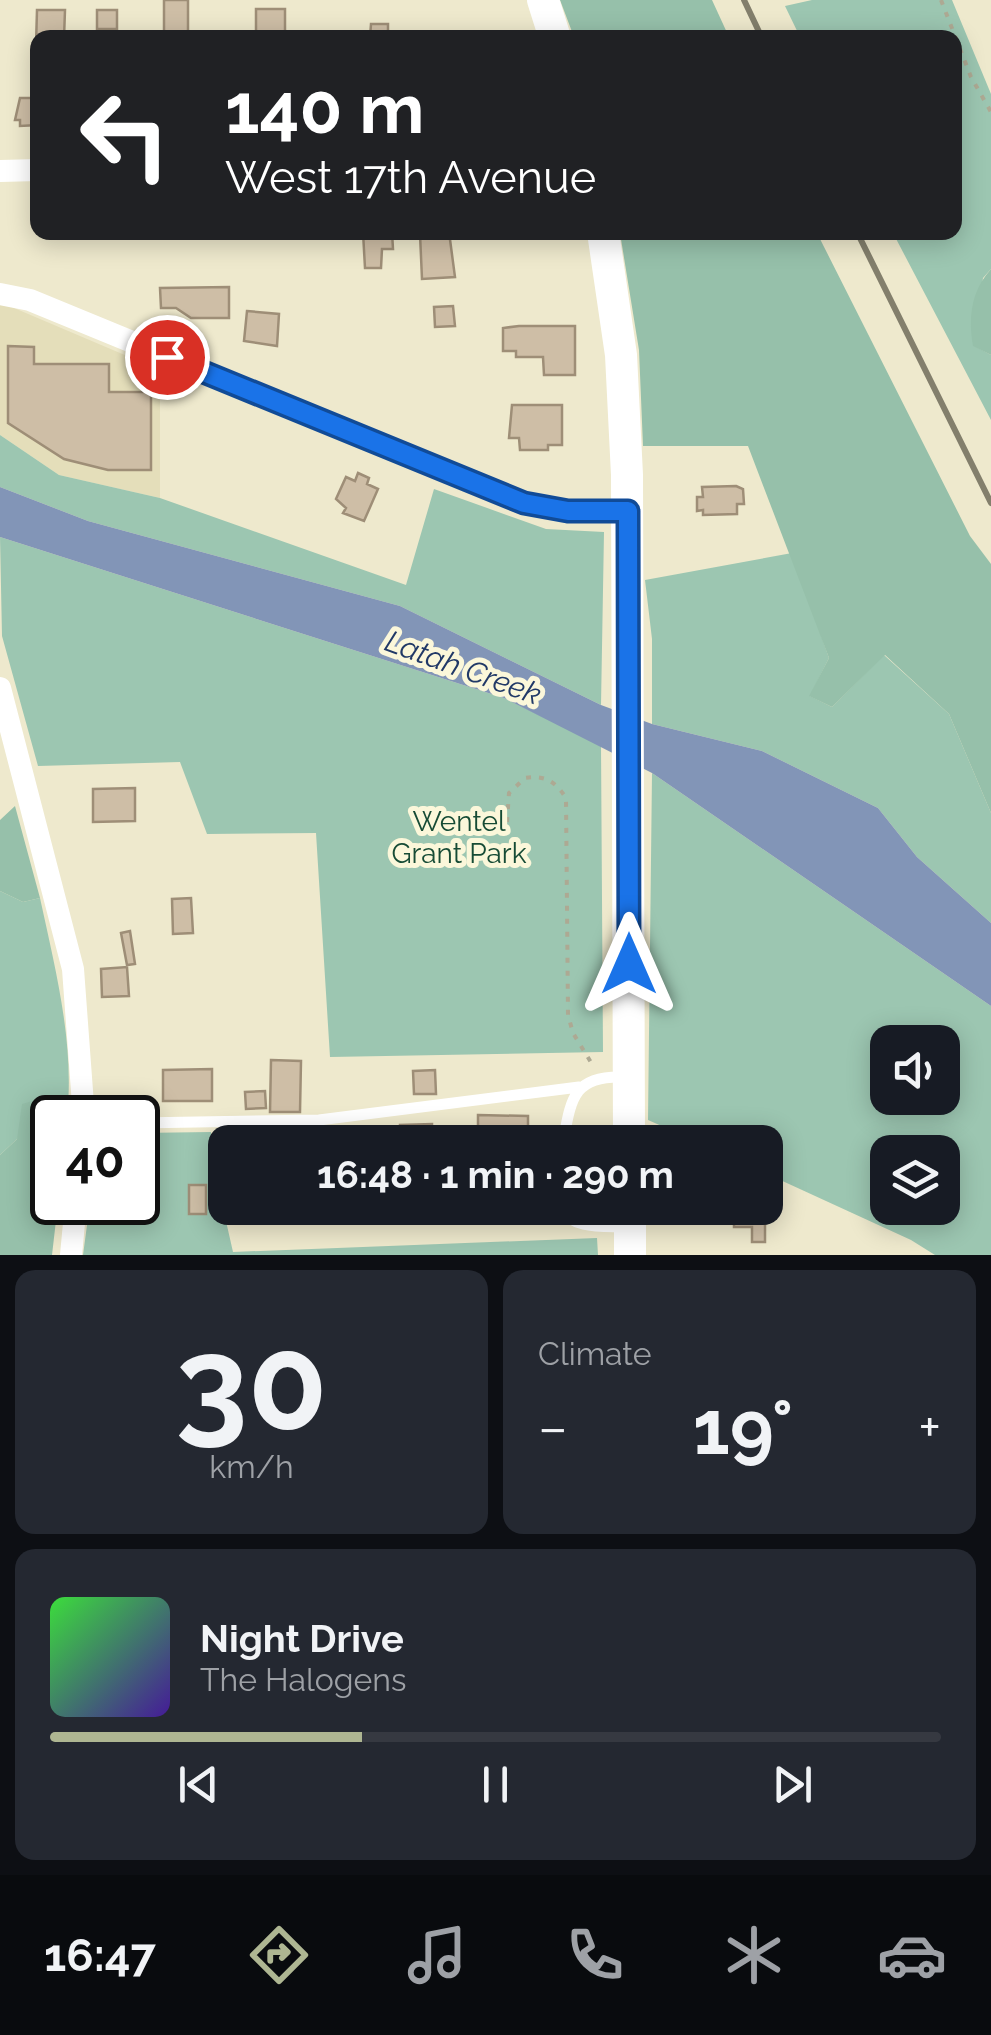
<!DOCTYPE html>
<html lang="en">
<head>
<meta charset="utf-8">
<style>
  body { margin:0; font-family:Raleway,sans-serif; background:#242831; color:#f1f3f6; height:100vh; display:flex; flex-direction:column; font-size:38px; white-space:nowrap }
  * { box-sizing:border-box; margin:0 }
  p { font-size:32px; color:#9ea1a6 }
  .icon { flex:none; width:55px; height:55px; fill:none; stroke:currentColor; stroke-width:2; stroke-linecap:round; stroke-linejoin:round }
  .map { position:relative; height:1255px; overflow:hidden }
  .drawer { display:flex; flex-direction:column; gap:15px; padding:15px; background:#0d0f14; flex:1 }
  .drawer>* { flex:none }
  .top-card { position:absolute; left:30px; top:30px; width:932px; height:210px; border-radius:20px; box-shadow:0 5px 25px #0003; background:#202124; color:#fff; overflow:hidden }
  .fabs { position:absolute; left:870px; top:1025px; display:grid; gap:20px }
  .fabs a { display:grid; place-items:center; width:90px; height:90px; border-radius:20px; background:#171b24; box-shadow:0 5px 25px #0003; font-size:50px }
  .speed { position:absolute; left:30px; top:1095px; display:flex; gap:20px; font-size:50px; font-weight:700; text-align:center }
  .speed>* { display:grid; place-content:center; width:130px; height:130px; border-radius:50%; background:#171b24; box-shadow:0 5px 25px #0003; line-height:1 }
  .speed .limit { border:5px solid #111; border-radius:15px; background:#fff; color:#111 }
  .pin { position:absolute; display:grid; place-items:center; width:85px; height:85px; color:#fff; margin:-42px; border:5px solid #fff; border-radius:50%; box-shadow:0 2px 10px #0007 }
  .me { position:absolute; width:110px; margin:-55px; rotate:0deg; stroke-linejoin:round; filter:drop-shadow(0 0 8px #0008) }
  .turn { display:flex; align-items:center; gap:35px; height:210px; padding:0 30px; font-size:45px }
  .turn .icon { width:130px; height:130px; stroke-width:2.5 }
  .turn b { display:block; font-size:70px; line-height:85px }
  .big { font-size:75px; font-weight:700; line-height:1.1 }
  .drawer .tile { flex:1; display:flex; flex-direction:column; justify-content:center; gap:15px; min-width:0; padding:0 35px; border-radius:20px; background:#242831 }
  .drawer .dial { align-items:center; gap:0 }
  .dial b { font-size:130px; line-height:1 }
  .song { display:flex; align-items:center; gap:30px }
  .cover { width:120px; height:120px; border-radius:15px; background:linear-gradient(135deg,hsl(120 70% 55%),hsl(260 70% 35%)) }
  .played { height:10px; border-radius:5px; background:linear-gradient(90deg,#aeb692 35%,#363941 35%) }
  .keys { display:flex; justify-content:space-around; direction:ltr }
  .heat { display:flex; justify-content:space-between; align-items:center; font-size:55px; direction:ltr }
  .drawer .tiles { flex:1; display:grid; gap:15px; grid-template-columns:1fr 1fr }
  .tile:last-child { grid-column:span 2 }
  .trip { position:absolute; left:208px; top:1125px; width:575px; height:100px; border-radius:20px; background:#171b24; box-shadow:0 5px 25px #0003; font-weight:700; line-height:100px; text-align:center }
  .menu { display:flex; height:160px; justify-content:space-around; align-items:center; background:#090b0e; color:#9ea1a6 }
  .menu .icon { width:70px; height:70px }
  .menu .current { color:#aeb692 }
  .menu b { font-size:45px; color:#f1f3f6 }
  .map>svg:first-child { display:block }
  .built { fill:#e4deba }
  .green { fill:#9cc6b1; fill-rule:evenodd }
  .forest { fill:#96c0aa }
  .water { fill:#8295b7 }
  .building { fill:#cebea6; stroke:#9e8e77; stroke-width:2.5 }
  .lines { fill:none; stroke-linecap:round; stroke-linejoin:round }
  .path { stroke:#ada993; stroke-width:4; stroke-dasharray:5 8; stroke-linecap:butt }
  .lane { stroke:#fff; stroke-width:11 }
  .street { stroke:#fff; stroke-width:22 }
  .secondary { stroke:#fff; stroke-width:32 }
  .rail { stroke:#837f6c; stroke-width:6 }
  .route-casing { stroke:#114b97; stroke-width:25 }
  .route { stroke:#1a73e8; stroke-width:18 }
  .labels { text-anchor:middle; stroke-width:10; stroke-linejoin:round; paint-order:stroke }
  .park-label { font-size:28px; fill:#164b35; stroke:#fbf7da }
  .water-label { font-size:30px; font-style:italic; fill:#213967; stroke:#fbf7da }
</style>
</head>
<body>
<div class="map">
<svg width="991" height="1255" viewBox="0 0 991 1255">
  <rect width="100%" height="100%" fill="#eee9cd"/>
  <path class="built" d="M0 302 160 370V498L59 475 0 435Z"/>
  <path class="green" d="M812 0H952L991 94V269L983 278 973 345 991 355V420L893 233 955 232V38L800 37 785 6Z
    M0 435 59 475 160 498 406 585 434 489 546 529 604 532 601 705 400 606 88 521 0 487Z
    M0 537 504 698 601 745 603 1052 330 1057 316 833 207 834 180 762 38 766 2 636Z
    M792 553 829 658 810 696 832 707 884 655 949 714 991 813V923L917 857 878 808 762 751 652 724V639L645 580Z
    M652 773 991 1006V1255H935L911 1240 765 1173V1142H698L648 1120ZM888 1042H942V1098H888ZM888 1152H942V1208H888Z
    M0 891 23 902 40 898C55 968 75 1044 67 1116L43 1098 17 1139 0 1155Z
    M211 1132V1155L233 1252 597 1238 598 1255H83L90 1203 138 1202V1133Z"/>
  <path class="forest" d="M560 0H712L729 37H574Z
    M620 233H817L970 536 991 564V813L949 714 885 655 832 707 809 696 829 658 748 446H643L639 350Z
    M991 269V355L973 346C968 318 971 291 991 269Z
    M15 806 40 898 23 902 0 891V820Z
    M43 1098 67 1116 52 1118V1202L58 1203 52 1255H0V1155L17 1139 22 1104Z"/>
  <path class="water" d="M0 487 88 521 400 606 601 705 652 724 762 751 878 808 917 857 991 923V1006L652 773 504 698 0 537Z"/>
  <path class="building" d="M164 0H188V38H164Z
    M256 9H285V38H256Z
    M37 10H65L64 38H38L36 45Z
    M97 10H117V29H97Z
    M371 24H388V38H370Z
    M20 98H38V125L20 126V120H15Z
    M363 232H392L393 249H382L381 268H365Z
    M449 232 455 277 422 279 420 234Z
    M229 287V318H191L176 308H161L160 288Z
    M453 306 455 326 435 327 434 307Z
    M247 311 279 314 277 346 244 341Z
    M519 326H575V375H544L543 357H516V351H503V328Z
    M8 346 34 347V364H109V392H151V470H108L64 459 8 423Z
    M512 405H562V445H548V450H520L519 438H509Z
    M358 473 369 478 367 484 378 489 364 521 343 513 346 508 336 499 346 477 355 481Z
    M736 486 743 489 744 504H737V514L703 515V510L697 511V497H703L702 487Z
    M135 788V821L93 822V789Z
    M191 898 193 933 173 934 172 899Z
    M130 931 135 964 127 965 121 933Z
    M127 967 129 996 102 997 101 969Z
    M271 1060 301 1061 300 1112H270Z
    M212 1069V1101H163V1070Z
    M435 1070 436 1094H414L413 1071Z
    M265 1091 266 1108 246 1109 245 1092Z
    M478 1115 528 1116V1141H478Z
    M432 1124V1142H400V1125Z
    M280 1128H374V1142H280Z
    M189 1185H206V1214H189Z
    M318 1208H377V1215H318Z
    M734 1208H765V1242H752V1227H734Z"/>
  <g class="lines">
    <path class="path" d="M941 0 971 77 991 112
      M507 822 509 793 525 778C545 775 555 781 566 798L568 1015 573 1033 592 1064"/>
    <path class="lane" d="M138 1123 319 1120 579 1087
      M563 1142C571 1099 573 1075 624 1077
      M561 1208C573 1230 603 1226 625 1227"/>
    <path class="street" d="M0 171 38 170
      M0 294 30 300 524 503 568 511H628
      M0 688 73 969 84 1118
      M71 1255 76 1202"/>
    <path class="secondary" d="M543 0 555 38
      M603 232 621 355 627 475 629 1142
      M630 1208V1255"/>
    <path class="rail" d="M744 0 762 38
      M857 232 991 503"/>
  </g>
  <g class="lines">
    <defs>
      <path id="route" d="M167 357 524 503 568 511H628L629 964"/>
    </defs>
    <use href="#route" class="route-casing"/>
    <use href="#route" class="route"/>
  </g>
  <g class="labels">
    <g class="park-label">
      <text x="459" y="831">Wentel<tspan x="459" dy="32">Grant Park</tspan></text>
    </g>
    <g class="water-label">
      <text transform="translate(463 668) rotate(20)" y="10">Latah Creek</text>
    </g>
  </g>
</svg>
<div class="fabs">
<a><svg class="icon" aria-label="sound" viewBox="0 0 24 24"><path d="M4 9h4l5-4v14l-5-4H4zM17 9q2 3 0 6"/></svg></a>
<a><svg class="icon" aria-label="layers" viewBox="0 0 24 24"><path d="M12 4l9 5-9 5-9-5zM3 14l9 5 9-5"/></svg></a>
</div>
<div class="speed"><div class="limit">40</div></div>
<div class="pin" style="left:167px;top:357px;background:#d93025"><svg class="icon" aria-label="arrive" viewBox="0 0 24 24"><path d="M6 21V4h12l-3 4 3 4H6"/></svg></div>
<svg class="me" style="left:629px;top:964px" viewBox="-20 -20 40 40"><path d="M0-17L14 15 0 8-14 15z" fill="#1a73e8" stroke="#fff" stroke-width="4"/></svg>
<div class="trip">16:48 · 1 min · 290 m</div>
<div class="top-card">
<div class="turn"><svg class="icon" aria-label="left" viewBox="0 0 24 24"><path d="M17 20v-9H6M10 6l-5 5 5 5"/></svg><div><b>140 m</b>West 17th Avenue</div></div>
</div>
</div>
<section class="drawer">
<div class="tiles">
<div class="tile dial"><b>30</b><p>km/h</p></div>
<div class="tile"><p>Climate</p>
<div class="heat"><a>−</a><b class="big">19°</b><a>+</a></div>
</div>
<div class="tile">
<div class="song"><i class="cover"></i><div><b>Night Drive</b><p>The Halogens</p></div></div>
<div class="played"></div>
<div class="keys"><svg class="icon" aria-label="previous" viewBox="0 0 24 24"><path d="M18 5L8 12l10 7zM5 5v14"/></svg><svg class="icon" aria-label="pause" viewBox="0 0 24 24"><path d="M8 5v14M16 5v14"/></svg><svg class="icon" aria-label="next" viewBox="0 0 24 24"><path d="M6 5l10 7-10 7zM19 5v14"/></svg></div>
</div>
</div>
</section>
<nav class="menu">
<b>16:47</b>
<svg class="icon current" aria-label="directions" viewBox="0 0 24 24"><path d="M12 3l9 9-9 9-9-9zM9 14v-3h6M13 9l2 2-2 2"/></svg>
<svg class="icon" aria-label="music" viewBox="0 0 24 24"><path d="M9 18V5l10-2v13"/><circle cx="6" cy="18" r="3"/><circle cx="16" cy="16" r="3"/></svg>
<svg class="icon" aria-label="phone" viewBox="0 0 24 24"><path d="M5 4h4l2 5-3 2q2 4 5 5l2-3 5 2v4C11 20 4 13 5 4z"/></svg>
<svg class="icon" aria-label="climate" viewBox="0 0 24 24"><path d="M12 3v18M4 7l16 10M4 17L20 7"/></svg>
<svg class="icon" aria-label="car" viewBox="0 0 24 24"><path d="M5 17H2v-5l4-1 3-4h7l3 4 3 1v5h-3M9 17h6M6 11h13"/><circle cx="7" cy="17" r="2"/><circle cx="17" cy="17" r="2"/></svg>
</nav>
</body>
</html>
